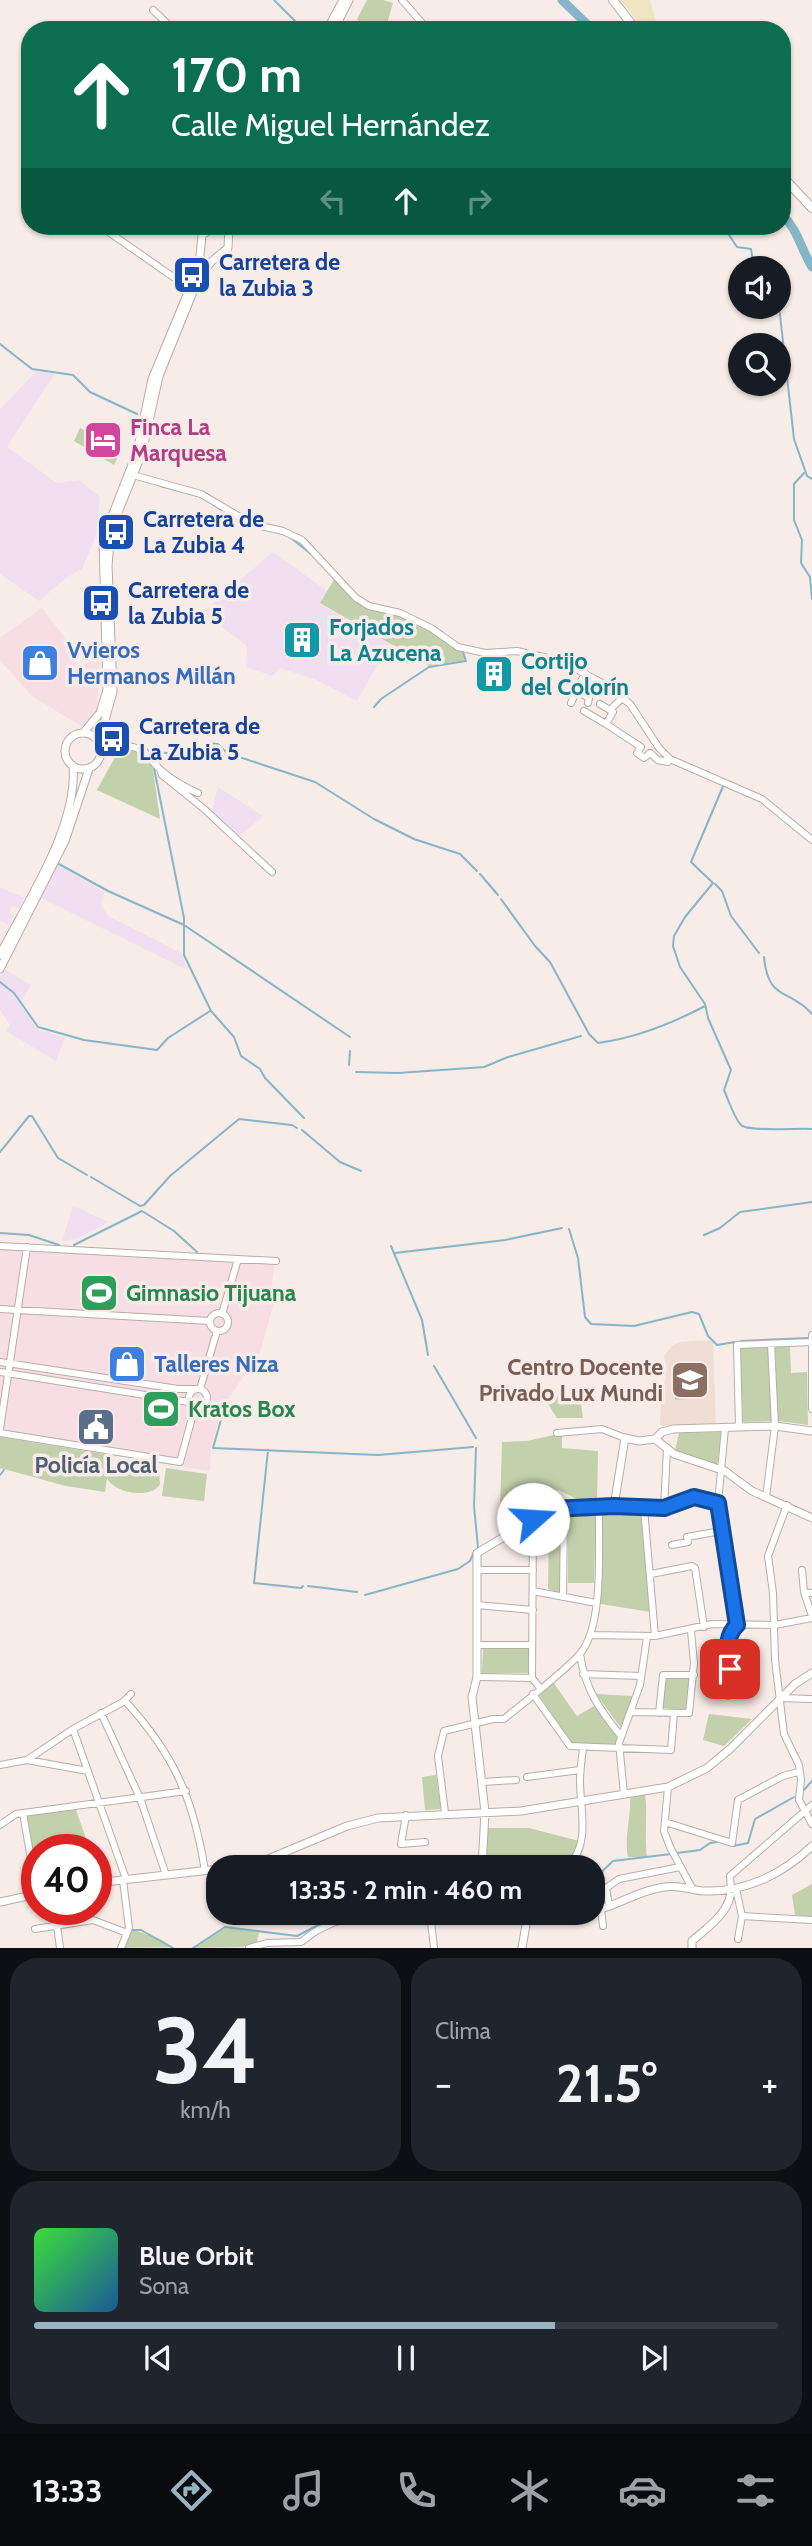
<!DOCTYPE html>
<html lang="es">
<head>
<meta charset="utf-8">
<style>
  body { margin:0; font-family:Cabin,sans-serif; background:#20242c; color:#f1f3f6; height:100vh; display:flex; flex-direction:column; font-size:26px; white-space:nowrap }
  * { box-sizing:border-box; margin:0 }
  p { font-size:23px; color:#9ea1a6 }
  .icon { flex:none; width:38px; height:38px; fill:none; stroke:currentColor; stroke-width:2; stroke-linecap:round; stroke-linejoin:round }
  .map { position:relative; height:1948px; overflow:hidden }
  .side { display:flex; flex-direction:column; gap:10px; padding:10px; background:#0d0f14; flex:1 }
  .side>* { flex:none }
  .top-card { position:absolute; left:21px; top:21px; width:770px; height:214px; border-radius:28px; box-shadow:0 2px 5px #0004; background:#0b6e4f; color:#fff; overflow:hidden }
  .fabs { position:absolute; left:728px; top:256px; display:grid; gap:14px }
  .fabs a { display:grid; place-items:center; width:63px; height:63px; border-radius:50%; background:#171b24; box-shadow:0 2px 5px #0004; font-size:35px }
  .speed { position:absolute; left:21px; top:1834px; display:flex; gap:14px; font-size:35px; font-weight:700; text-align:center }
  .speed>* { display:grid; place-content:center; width:91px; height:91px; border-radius:50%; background:#171b24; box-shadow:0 2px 5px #0004; line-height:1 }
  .speed .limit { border:10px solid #d22; background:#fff; color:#111 }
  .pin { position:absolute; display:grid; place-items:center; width:60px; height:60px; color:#fff; margin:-30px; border-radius:14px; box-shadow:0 4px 10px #0006 }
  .me { position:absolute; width:77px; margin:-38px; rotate:71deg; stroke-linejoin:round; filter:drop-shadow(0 0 5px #0008) }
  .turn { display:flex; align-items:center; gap:24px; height:147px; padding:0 35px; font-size:32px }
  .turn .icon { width:91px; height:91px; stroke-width:2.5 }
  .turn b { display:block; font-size:49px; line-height:60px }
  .lanes { display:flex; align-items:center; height:66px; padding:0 35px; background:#0003; justify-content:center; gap:35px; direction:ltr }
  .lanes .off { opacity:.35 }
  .big { font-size:52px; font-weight:800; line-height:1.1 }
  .side .widget { flex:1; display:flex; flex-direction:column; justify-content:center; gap:10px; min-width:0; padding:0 24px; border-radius:28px; background:#20242c }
  .side .dial { align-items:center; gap:0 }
  .dial b { font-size:91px; line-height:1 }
  .song { display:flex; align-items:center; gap:21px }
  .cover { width:84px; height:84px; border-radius:10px; background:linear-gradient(135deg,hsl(120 70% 55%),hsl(210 70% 35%)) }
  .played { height:7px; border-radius:4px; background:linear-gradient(90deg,#99b4c1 70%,#363941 70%) }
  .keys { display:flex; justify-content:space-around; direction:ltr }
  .heat { display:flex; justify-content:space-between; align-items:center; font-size:38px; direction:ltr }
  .side .tiles { flex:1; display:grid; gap:10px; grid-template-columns:1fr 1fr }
  .widget:last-child { grid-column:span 2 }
  .trip { position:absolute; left:206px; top:1855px; width:399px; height:70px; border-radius:28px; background:#171b24; box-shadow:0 2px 5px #0004; font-weight:800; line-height:70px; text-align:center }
  .menu { display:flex; height:112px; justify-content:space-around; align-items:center; background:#090b0e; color:#9ea1a6 }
  .menu .icon { width:49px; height:49px }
  .menu .active { color:#99b4c1 }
  .menu b { font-size:32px; color:#f1f3f6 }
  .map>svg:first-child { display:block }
  .commercial { fill:#f7dde4 }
  .industrial { fill:#f0dff0 }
  .built { fill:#f0ded5 }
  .green { fill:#c2d0ab }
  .sand { fill:#efe5c0 }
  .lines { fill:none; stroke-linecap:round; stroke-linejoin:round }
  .stream { stroke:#85b5c7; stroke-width:2 }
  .river { stroke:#85b5c7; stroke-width:9 }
  .minor-casing { stroke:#b7ada8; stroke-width:8 }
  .tertiary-casing { stroke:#b7ada8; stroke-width:9 }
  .secondary-casing { stroke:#b7ada8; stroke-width:10 }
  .minor { stroke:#fff; stroke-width:6 }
  .tertiary { stroke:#fff; stroke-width:7 }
  .secondary { stroke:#fff; stroke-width:8 }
  .route-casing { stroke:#114b97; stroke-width:18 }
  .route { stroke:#1a73e8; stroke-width:12 }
  .labels { text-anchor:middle; stroke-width:7; stroke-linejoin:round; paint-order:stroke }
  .transit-label { font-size:23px; font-weight:bold; fill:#164399; stroke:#f7ece7; text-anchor:start }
  .hotel-label { font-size:23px; font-weight:bold; fill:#b23c85; stroke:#f7ece7; text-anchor:start }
  .culture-label { font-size:23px; font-weight:bold; fill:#0d838f; stroke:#f7ece7; text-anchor:start }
  .shop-label { font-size:23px; font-weight:bold; fill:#366cbe; stroke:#f7ece7; text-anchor:start }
  .leisure-label { font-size:23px; font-weight:bold; fill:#27864d; stroke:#f7ece7; text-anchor:start }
  .education-label { font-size:23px; font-weight:bold; fill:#785e54; stroke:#f7ece7; text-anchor:end }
  .service-label { font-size:23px; font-weight:bold; fill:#4e5e75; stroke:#f7ece7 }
</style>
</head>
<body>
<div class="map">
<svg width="812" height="1948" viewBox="0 0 812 1948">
  <rect width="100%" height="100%" fill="#f7ece7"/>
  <path class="commercial" d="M42 608 78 655 73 659 80 667 100 656 97 709 92 718 81 726 32 696 0 660V638Z
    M0 1243 275 1261 271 1290 274 1302 260 1352 222 1408 211 1447 210 1471 0 1437Z"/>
  <path class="industrial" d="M37 371 55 373 7 447 57 483 79 480 100 497 96 536 82 569 66 578 39 601 0 574V409Z
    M273 552 327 591 320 604 390 643 357 701 314 679 280 668 273 676 246 667 247 646 203 612Z
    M218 787 263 816 239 837 212 811Z
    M58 865 104 892 101 905 108 916 181 953 187 970 41 898Z
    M0 887 24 898 19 909 12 906 9 913 14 915 9 925 0 921Z
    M4 969 31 985 20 1004 38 1030 65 1037 56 1061 6 1031 10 1025 0 1010V977Z
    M73 1206 109 1222 78 1238 62 1242Z"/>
  <path class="built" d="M709 1340 713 1343 716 1425 662 1426 660 1424 661 1401 667 1370 664 1356 673 1345 680 1342Z"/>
  <path class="green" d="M367 0H383L393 3 385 30H370L357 19Z
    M80 428 122 448 114 465 74 441Z
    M335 578 358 602 371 610 397 614 431 630 461 650 466 660 429 666 320 603Z
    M127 749 138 753 152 763 160 819 97 790 115 757Z
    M768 1347 772 1421 743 1422 740 1348Z
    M775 1347H790L791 1373 807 1372 808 1425 778 1421Z
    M674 1367H690L691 1399 675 1400Z
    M543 1396H580L583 1418H557Z
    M722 1432 717 1465 675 1450 679 1433Z
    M562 1433V1448L598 1451 597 1502 579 1500 558 1490 500 1511 502 1442 527 1441Z
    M0 1437 110 1455 108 1470C119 1459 148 1463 159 1473L160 1484C151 1500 114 1493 107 1478L105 1492 66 1486 0 1468Z
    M166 1468 207 1474 204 1501 162 1496Z
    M602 1510 641 1511 651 1612 601 1604 598 1601Z
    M568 1512H596L594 1583H568Z
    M549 1526H560V1593L548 1589Z
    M483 1648H529L530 1673H482Z
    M665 1678H690L686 1711 661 1708Z
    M553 1682 577 1716 594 1706 617 1737 616 1744 572 1743 538 1694Z
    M596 1694 633 1696 621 1728Z
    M709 1714 752 1719 724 1746 703 1740Z
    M436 1775 441 1809 425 1810 422 1777Z
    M645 1794C648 1814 644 1834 647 1857H628C624 1837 631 1819 630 1798Z
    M76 1810 90 1850H37V1857L32 1855 27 1815Z
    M487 1828H529L579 1841 576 1853 563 1867H487Z
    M812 1884V1917L795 1915 792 1895Z
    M225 1928 259 1932 257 1942 242 1947 194 1948Z
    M134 1930 160 1939 173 1947 123 1948 130 1932Z"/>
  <path class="sand" d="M621 0H650L656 22 654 30H644Z"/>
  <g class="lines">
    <path class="stream" d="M274 0 304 30
      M723 226 737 247 751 249 754 268
      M779 306 794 439 807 476 812 479
      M0 344 32 369 73 375 90 392 137 414
      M804 473 794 484V520L802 540 801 563 810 577 812 599
      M160 486 198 496
      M212 504 236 519 266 530
      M291 538 311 554
      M374 707 381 699 429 667 466 661 462 649
      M111 737 123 744
      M146 749 152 752 199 755 206 743 218 744 227 753 315 782 374 819 414 839 460 854 477 871
      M154 768 184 918V955L211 1011 234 1037 241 1056 260 1069 265 1078 304 1118
      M724 784 691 862 713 883 685 917 674 936 673 946 680 967 705 1004 708 1018 731 1070 724 1090C729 1101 733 1116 741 1125 747 1132 798 1128 812 1129
      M59 864 108 891 184 925 350 1037
      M480 874 498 895
      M715 884 722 891 731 916 759 953
      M501 899 535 946 550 962 589 1034 598 1043C635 1038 671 1024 705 1006
      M764 957C768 1002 790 988 812 1014
      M0 982 14 993 38 1027 84 1040 157 1050 168 1038 210 1011
      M349 1065 350 1051
      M356 1072 398 1073 484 1067 508 1057 581 1036
      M302 1130 340 1162 361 1171
      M0 1152 29 1116H32L58 1158 87 1175
      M91 1177 140 1206 144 1205 170 1176 239 1119 292 1125 297 1128
      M569 1229 578 1258 585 1317 591 1324 634 1326 692 1312 699 1314 708 1336 717 1345 735 1342
      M0 1233 29 1235 59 1245
      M704 1235 720 1228 740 1212 812 1202
      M74 1245 142 1211 174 1231 197 1252
      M391 1246 422 1320 428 1355
      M395 1253 505 1240 562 1228
      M741 1341 808 1338
      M434 1366 476 1438
      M224 1409 213 1448 378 1455 473 1447
      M476 1448 474 1506 478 1548
      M268 1450 254 1583 301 1588 303 1586
      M0 1475 4 1470
      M526 1519 550 1505 574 1503
      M308 1586 357 1592
      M365 1595 458 1569 470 1561 474 1552
      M804 1790 812 1781
      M733 1846 748 1843 755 1819 794 1797
      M677 1853 700 1850 710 1843 717 1842
      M447 1867H454
      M593 1880 613 1861 671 1854
      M335 1918 341 1913
      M131 1930H141L173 1948
      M193 1948 225 1927 297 1936 332 1918"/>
    <path class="river" d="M562 0 593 30
      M782 214C799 232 800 247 812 267"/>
    <defs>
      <path id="minor" d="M402 0 428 30
        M153 10 174 30
        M100 226 189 288
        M133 475 201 494 252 524 283 531 302 540 356 598 369 606 400 613 431 628 458 647 485 653 517 651 561 661 604 684 630 704 659 748 670 759 762 799 812 840
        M577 691 589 698 588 703
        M571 703 585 673
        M610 710 623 697
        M584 711 606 724 613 712 600 704
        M606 724 641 747 637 753 644 758 650 753 658 760 668 762 670 759
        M102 751C111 751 121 745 129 746 150 750 151 763 164 773 174 781 186 788 198 793
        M161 771 162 775 203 808 272 872
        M0 1246 276 1261
        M0 1309 210 1321
        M210 1322a9 9 0 1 1 18 0a9 9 0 1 1-18 0Z
        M222 1314 238 1259
        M812 1335V1409
        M0 1362 178 1389H194
        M0 1372 189 1402
        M189 1398a9 9 0 1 1 18 0a9 9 0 1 1-18 0Z
        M200 1389 217 1331
        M739 1427 737 1345 812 1342
        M725 1428 718 1503 737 1625 730 1632 728 1639V1696
        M0 1429 27 1247
        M0 1433 180 1462 195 1407
        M557 1433 602 1429 625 1438
        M766 1497 775 1426 771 1344
        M787 1505 768 1556 773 1593 775 1660 784 1734 799 1765 801 1780 799 1800 812 1824
        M614 1506 664 1509 694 1497 718 1503
        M644 1508 655 1636
        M664 1509 667 1448
        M672 1545 688 1542 687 1537 721 1531
        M477 1570H533
        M802 1570 804 1592
        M651 1574 692 1566 695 1568 704 1627
        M533 1591 596 1603
        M812 1593 804 1592 812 1616
        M563 1597 564 1508
        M477 1605 533 1610
        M591 1635 655 1636 712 1624 775 1625 812 1618
        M477 1645H532
        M580 1654C585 1689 599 1709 621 1736
        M583 1674 641 1676
        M477 1677 532 1678 540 1688
        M532 1678 533 1519
        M533 1694 570 1746 671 1750 674 1713
        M780 1698 812 1699
        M125 1701C174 1754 194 1800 205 1871
        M631 1712 689 1713 694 1663 691 1631
        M101 1713 140 1798 166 1875
        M659 1713 663 1675H694
        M73 1729 126 1879
        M27 1760 88 1771
        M0 1765 27 1760 73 1729 123 1702 131 1694
        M527 1777 580 1770
        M483 1782 516 1780
        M668 1787 664 1831 670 1847 692 1888
        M624 1794 619 1743 640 1685 647 1637
        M23 1813 37 1894
        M445 1813 438 1756 444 1731 493 1719H504C529 1698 557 1678 579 1655 605 1626 598 1545 599 1507
        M406 1815 401 1844 425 1842
        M665 1822 732 1843 738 1800 783 1776 798 1772
        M0 1825 16 1814 186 1791
        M568 1867C591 1842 580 1812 580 1781 580 1770 582 1758 583 1747
        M731 1889 730 1876 812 1805
        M736 1889 742 1916 738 1939
        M609 1906 606 1888 619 1879 680 1867
        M601 1909 603 1926
        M430 1913 434 1948
        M742 1916 812 1920
        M57 1925 60 1948
        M35 1929 93 1920 127 1933
        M121 1948 129 1928 123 1880
        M249 1948 267 1943 301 1942 316 1931 335 1922 380 1913"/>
      <path id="tertiary" d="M327 30 343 0
        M334 30 349 0
        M65 751a18 18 0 1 1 36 0a18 18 0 1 1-36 0Z
        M83 733 100 713 107 690 103 539 137 452 152 379 199 266 202 235 216 226
        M99 741 113 692 108 566 111 530 142 453 159 376 199 277 212 261 228 248 229 226
        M0 955C27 901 78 827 73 766
        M0 969 65 841 89 769
        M655 1439 674 1454 725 1471 752 1491 812 1518
        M655 1439 662 1432 673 1429 775 1426 812 1431
        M228 1867 261 1862 347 1826 378 1818 521 1811 668 1787 707 1768 730 1749 795 1684 812 1673
        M482 1867 485 1812 472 1697 477 1677V1553L551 1509 614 1506 625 1438 639 1441 655 1439
        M96 1883 219 1869
        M0 1902 37 1894
        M593 1911C618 1906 636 1891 664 1887 680 1884 691 1891 706 1891 747 1892 784 1873 812 1846
        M576 1913H583
        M522 1948 528 1913
        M692 1948V1941C708 1927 731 1912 731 1889"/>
      <path id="secondary" d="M613 0 636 30
        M782 176 812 208"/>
    </defs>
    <use href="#minor" class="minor-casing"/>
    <use href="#tertiary" class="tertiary-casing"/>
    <use href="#secondary" class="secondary-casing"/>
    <use href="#minor" class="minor"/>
    <use href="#tertiary" class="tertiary"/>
    <use href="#secondary" class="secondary"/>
  </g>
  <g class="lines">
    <defs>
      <path id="route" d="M533 1519 551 1509 614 1506 664 1508 694 1497 718 1503 737 1625C724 1637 729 1652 730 1669"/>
    </defs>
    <use href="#route" class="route-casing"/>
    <use href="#route" class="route"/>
  </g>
  <defs>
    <symbol id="bus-square" viewBox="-11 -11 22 22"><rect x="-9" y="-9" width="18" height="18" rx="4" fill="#1a4fb4" stroke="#f7ece7"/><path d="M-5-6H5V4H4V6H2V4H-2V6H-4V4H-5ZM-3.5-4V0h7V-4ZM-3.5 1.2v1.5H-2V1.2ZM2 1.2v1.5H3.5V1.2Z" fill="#fff"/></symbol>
    <symbol id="hotel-square" viewBox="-11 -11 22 22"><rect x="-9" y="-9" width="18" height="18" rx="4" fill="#d1479c" stroke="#f7ece7"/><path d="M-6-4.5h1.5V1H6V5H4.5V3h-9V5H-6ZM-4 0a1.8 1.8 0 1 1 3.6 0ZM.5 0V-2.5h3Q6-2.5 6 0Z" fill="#fff"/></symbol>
    <symbol id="building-square" viewBox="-11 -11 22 22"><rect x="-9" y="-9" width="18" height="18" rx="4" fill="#0f9aa8" stroke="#f7ece7"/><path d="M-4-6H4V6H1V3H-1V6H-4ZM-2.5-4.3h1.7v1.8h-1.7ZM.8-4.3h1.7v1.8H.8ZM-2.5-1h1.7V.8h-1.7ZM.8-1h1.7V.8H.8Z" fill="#fff"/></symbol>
    <symbol id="shop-square" viewBox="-11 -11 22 22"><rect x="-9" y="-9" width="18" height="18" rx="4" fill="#3f7fe0" stroke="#f7ece7"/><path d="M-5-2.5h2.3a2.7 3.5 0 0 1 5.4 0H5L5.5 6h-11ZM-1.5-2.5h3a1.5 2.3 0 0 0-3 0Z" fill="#fff"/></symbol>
    <symbol id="stadium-square" viewBox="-11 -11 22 22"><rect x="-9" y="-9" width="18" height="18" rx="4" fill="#2e9e5b" stroke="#f7ece7"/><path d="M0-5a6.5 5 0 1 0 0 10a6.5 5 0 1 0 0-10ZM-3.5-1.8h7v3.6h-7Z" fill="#fff"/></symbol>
    <symbol id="school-square" viewBox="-11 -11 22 22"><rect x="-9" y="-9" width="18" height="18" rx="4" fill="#8d6e63" stroke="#f7ece7"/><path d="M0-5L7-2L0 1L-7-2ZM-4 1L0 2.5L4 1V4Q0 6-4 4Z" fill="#fff"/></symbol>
    <symbol id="civic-square" viewBox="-11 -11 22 22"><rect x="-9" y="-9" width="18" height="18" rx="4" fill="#5c6f8a" stroke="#f7ece7"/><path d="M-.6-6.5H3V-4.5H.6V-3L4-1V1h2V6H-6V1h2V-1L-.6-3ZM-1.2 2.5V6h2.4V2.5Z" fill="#fff"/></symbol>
  </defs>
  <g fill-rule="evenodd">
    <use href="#bus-square" x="170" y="253" width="44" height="44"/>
    <use href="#hotel-square" x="81" y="418" width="44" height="44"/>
    <use href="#bus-square" x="94" y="510" width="44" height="44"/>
    <use href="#bus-square" x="79" y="581" width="44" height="44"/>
    <use href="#building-square" x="280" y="618" width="44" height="44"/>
    <use href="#shop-square" x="18" y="641" width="44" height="44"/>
    <use href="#building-square" x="472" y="652" width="44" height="44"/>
    <use href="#bus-square" x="90" y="717" width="44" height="44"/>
    <use href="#stadium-square" x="77" y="1271" width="44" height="44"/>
    <use href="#shop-square" x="105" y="1342" width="44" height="44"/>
    <use href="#school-square" x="668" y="1358" width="44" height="44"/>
    <use href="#stadium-square" x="139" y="1387" width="44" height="44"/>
    <use href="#civic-square" x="74" y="1405" width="44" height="44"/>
  </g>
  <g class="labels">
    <g class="transit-label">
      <text x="219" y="270">Carretera de<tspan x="219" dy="26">la Zubia 3</tspan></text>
      <text x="143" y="527">Carretera de<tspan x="143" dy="26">La Zubia 4</tspan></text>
      <text x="128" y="598">Carretera de<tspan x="128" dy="26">la Zubia 5</tspan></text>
      <text x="139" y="734">Carretera de<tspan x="139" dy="26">La Zubia 5</tspan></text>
    </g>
    <g class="hotel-label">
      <text x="130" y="435">Finca La<tspan x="130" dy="26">Marquesa</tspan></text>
    </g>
    <g class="culture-label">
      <text x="329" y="635">Forjados<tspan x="329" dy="26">La Azucena</tspan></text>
      <text x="521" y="669">Cortijo<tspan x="521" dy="26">del Colorín</tspan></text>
    </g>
    <g class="shop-label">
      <text x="67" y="658">Vvieros<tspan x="67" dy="26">Hermanos Millán</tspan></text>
      <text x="154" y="1372">Talleres Niza</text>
    </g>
    <g class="leisure-label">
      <text x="126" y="1301">Gimnasio Tijuana</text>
      <text x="188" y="1417">Kratos Box</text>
    </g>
    <g class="education-label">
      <text x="663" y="1375">Centro Docente<tspan x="663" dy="26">Privado Lux Mundi</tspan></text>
    </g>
    <g class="service-label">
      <text x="96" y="1473">Policía Local</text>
    </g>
  </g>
</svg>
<div class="fabs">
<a><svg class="icon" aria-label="sound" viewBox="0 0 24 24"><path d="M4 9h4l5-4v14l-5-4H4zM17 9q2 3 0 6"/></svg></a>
<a><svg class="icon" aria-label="search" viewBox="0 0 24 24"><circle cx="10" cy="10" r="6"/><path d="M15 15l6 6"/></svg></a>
</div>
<div class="speed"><div class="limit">40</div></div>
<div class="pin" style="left:730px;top:1669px;background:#d93025"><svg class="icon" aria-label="arrive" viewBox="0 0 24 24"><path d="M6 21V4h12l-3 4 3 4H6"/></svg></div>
<svg class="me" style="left:533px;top:1519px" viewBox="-20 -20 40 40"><circle r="19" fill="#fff"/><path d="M0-13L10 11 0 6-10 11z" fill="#1a73e8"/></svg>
<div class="trip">13:35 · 2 min · 460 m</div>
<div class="top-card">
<div class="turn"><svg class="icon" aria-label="ahead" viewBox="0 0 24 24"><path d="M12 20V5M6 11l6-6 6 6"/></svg><div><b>170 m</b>Calle Miguel Hernández</div></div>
<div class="lanes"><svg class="icon off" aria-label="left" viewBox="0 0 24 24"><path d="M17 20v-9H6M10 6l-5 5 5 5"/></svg><svg class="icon" aria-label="ahead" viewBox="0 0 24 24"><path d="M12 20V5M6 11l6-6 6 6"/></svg><svg class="icon off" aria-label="right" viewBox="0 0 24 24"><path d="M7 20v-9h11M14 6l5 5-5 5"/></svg></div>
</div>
</div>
<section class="side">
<div class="tiles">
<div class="widget dial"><b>34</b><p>km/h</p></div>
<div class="widget"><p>Clima</p>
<div class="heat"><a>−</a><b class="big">21.5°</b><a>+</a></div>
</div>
<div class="widget">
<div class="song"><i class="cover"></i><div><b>Blue Orbit</b><p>Sona</p></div></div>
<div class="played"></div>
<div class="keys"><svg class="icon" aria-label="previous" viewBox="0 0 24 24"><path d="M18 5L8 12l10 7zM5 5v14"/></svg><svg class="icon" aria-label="pause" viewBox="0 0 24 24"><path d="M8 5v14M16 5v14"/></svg><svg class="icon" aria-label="next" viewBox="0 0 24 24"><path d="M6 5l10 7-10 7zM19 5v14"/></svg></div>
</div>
</div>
</section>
<nav class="menu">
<b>13:33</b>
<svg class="icon active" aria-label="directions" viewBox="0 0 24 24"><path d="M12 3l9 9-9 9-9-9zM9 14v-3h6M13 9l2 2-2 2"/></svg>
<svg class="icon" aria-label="music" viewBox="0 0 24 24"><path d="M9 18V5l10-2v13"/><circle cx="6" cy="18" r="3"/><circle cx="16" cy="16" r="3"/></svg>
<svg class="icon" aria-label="phone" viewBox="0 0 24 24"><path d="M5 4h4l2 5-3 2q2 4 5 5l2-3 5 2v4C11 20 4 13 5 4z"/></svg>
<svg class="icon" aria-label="climate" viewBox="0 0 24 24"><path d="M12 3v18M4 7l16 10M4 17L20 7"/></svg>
<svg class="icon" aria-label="car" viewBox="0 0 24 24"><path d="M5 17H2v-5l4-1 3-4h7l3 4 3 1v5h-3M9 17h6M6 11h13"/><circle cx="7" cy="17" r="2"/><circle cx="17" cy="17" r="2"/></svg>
<svg class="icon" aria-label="filters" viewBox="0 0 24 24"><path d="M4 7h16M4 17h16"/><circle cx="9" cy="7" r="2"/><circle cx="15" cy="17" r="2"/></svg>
</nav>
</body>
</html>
